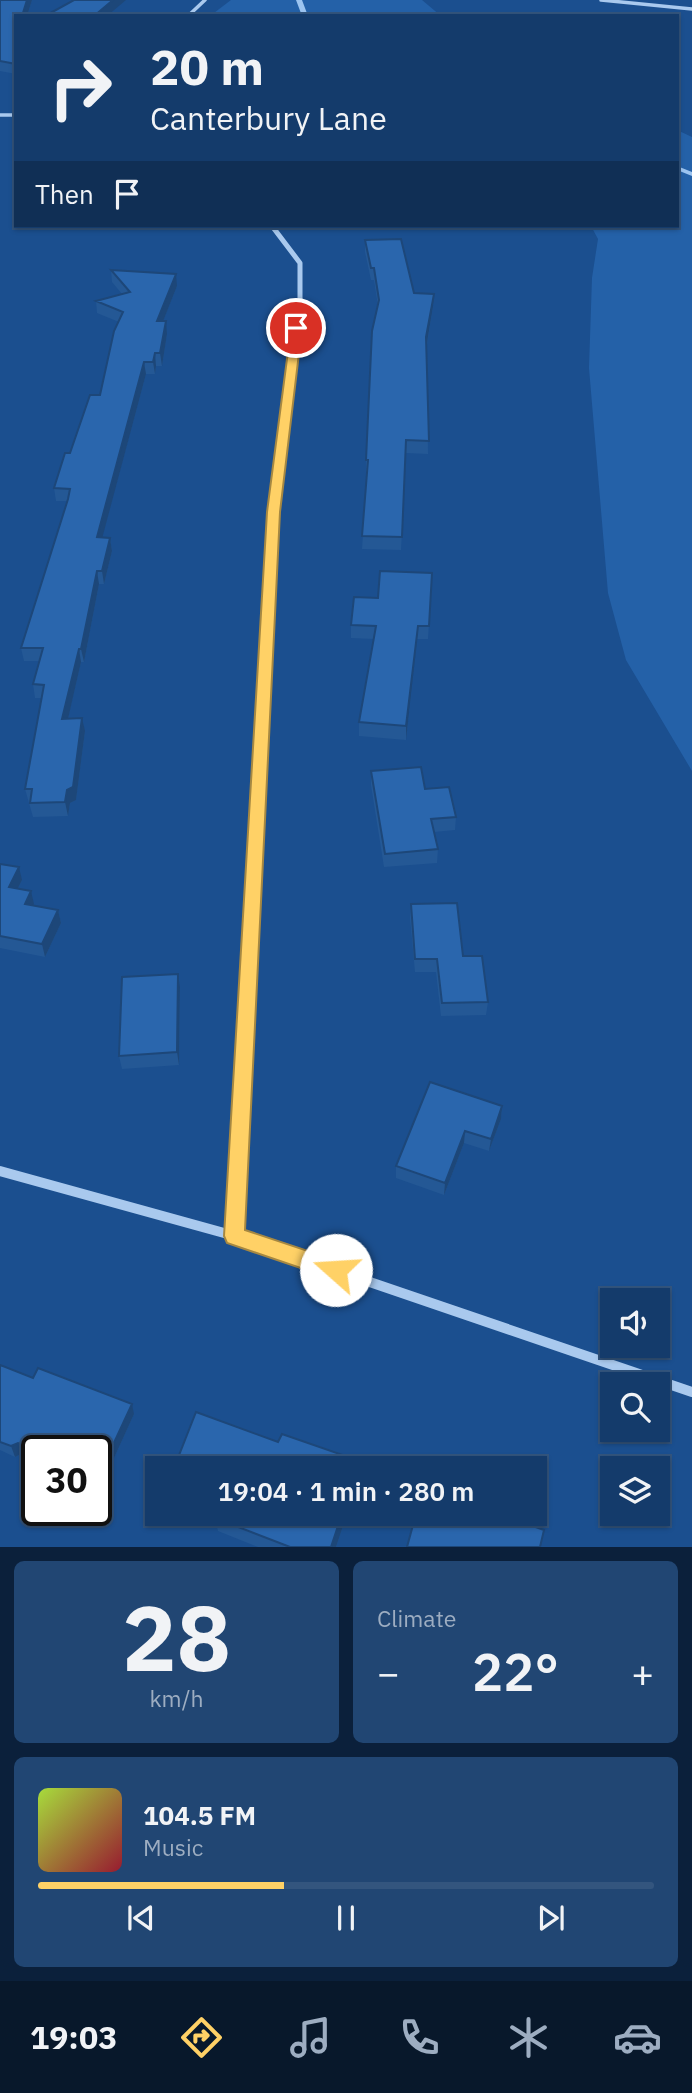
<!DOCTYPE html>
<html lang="en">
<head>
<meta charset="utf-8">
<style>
  body { margin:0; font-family:"IBM Plex Sans",sans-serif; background:#214673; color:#f1f3f6; height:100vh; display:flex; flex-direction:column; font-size:26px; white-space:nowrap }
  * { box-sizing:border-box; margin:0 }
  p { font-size:23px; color:#9dadc1 }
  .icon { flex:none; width:38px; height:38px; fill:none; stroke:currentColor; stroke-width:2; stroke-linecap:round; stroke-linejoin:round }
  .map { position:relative; height:1547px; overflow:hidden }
  .panel { display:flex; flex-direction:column; gap:14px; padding:14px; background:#0b203b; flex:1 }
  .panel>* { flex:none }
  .banner { position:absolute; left:14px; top:14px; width:665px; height:214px; border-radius:0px; box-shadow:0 2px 5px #0004,0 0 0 2px #33557e; background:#143b6b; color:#f1f3f6; overflow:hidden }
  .fabs { position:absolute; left:600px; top:1288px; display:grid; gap:14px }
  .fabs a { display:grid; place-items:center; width:70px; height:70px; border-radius:0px; background:#143b6b; box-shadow:0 2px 5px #0004,0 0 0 2px #33557e; font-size:35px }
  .speed { position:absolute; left:21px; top:1435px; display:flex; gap:14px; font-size:35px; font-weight:700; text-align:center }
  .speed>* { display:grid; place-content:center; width:91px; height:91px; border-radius:50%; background:#143b6b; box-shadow:0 2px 5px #0004,0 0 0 2px #33557e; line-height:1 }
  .speed .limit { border:4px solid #111; border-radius:10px; background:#fff; color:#111 }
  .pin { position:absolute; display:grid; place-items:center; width:60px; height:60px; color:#fff; margin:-30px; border:4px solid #fff; border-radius:50%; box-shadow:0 2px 7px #0007 }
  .me { position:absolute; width:77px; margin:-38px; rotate:289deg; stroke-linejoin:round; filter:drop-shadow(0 0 5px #0008) }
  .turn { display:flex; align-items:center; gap:24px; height:147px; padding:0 21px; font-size:32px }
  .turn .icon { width:91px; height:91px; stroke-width:2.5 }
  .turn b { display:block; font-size:49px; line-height:60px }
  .then { display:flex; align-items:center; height:66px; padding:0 21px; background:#0003; gap:14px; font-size:26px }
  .big { font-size:52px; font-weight:600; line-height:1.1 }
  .panel .card { flex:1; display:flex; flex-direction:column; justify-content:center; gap:10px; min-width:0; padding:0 24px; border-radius:10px; background:#214673 }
  .panel .dial { align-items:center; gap:0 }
  .dial b { font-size:91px; line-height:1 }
  .song { display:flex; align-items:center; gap:21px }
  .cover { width:84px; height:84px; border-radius:10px; background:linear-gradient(135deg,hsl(80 70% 55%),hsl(350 70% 35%)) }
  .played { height:7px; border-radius:4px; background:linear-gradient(90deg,#ffd166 40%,#33557e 40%) }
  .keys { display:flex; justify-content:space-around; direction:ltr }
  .heat { display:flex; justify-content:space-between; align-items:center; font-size:38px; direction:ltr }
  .panel .tiles { flex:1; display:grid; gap:14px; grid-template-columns:1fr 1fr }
  .card:last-child { grid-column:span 2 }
  .trip { position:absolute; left:145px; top:1456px; width:402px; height:70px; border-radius:0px; background:#143b6b; box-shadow:0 2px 5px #0004,0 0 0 2px #33557e; font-weight:600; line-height:70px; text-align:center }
  .menu { display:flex; height:112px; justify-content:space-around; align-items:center; background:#08182b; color:#9dadc1 }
  .menu .icon { width:49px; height:49px }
  .menu .on { color:#ffd166 }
  .menu b { font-size:32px; color:#f1f3f6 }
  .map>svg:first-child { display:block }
  .green { fill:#2461a8 }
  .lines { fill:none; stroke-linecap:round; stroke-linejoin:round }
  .stream { fill:#9cc4f0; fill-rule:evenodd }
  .minor-far4 { stroke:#a9c9ee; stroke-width:3.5 }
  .minor-far3 { stroke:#a9c9ee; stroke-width:5 }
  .minor-far2 { stroke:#a9c9ee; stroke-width:6 }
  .minor-far1 { stroke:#a9c9ee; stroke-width:8 }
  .minor { stroke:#a9c9ee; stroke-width:10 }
  .wall { fill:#245895 }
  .shaded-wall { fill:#1d4779 }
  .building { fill:#2a66ad; stroke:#1d4779; stroke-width:2 }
  .route { fill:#ffd166; stroke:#a68842; stroke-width:2 }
</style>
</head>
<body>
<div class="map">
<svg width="692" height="1547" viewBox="0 0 692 1547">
  <rect width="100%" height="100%" fill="#1b4f8f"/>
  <path class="green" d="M231 0H422L441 16H210Z
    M677 130 692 137V771L626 660 608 593 589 368 592 278 598 239 591 226H677Z"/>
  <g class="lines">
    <path class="stream" d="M296 0H302L308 16H302Z
      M677 166 692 172V176L677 170Z"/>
    <path class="minor-far4" d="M601 0 692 9
      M188 16 205 0
      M0 115H16"/>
    <path class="minor-far3" d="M272 226 300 263V302L284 425"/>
    <path class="minor-far2" d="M262 719 273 512 284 423"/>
    <path class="minor-far1" d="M243 1088 262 718"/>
    <path class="minor" d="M0 1171 235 1236 692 1392
      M235 1236 243 1086"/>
  </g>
  <path class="wall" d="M0 0H32L27 16H16V74L0 71Z
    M365 240 414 293 434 294 433 306 427 345 428 454 406 453 401 550 362 549 367 473H366V460L378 306 374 280H371L365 252Z
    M111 270 177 286 163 321 167 334 162 366H156L155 374H146L102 537 110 538 112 551 104 584H99L84 662H81L68 718 85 731 76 800 70 803 68 816 33 817 25 789 42 698H35L33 684 39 661H24L21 648 67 501H56L54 488 100 395 119 322 97 313 96 301 122 294 112 282Z
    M432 573 428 639H417L406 740 359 736V722L374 639 351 638V625L378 598Z
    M371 771 425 789 456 817 455 830 434 832 438 849 437 863 384 867 371 785Z
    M0 864 22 880 18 888 34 904V906L58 910 61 923 45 957 0 948Z
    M411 904 463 956 488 1002 486 1015 441 1016 436 972H415L410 917Z
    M180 987 179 1065 122 1069 119 1056Z
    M502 1106 501 1119 489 1151 464 1143 444 1195 396 1178V1166Z
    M0 1365 33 1378 134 1414 109 1469 96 1464V1451H37V1459L23 1453 15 1457 0 1450Z
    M217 1514H347L336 1547H258L218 1531 215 1518Z"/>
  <path class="shaded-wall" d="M27 0H32L27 16H22Z
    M113 0H126L107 16H94Z
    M176 274 177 286 158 334 157 321Z
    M434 294 433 306 426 349V337Z
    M166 321 167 334 162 366 160 353Z
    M155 353 156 366 155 374 153 362Z
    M144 362 146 374 99 550 97 537Z
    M110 538 112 551 104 584 102 571Z
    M97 571 99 584 84 662 81 649Z
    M418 626 417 639 406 740V726Z
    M79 649 81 662 65 732 62 719Z
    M82 718 85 731 76 800 70 803 68 816 65 802 67 790Z
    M19 867 22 880 12 900 9 887Z
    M31 891 34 904 28 917 25 904Z
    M58 910 61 923 45 957 42 944Z
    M178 974 180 987 179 1065 177 1052Z
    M502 1106 501 1119 489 1151 491 1139Z
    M465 1131 464 1143 444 1195 445 1183Z
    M132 1404 134 1414 109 1469 106 1460Z
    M18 1443 23 1453 15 1457 11 1446Z
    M342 1514H347L336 1547H331Z"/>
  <path class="building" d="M0 0H27L22 16H16V64L0 61Z
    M74 0H113L94 16H45Z
    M401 239 414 293 434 294 426 337 429 441 406 440 402 537 362 536 368 460H366L372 331 379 300 374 268H371L365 240Z
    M111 270 176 274 157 321H166L160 353H155L153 362H144L97 537 110 538 102 571H97L81 649H79L62 719 82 718 73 787 67 790 65 802 30 803 32 789H25L44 685 33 684 43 648H21L68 499 70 489 54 488 65 453H70L90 395H100L114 331 123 312 96 301 130 292Z
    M380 571 432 573 429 626H418L406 726 359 722 376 626 351 625 354 597 378 598Z
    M421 767 425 789 449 787 456 817 431 819 438 849 385 854 371 771Z
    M0 864 19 867 9 887 31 891 25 904 58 910 42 944 0 936Z
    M457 903 463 956H482L488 1002 442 1003 437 959H415L411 904Z
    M178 974 177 1052 119 1056 122 977Z
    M430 1082 502 1106 491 1139 465 1131 445 1183 396 1166Z
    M0 1365 33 1378 38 1368 132 1404 106 1460 96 1456V1451H84L68 1444 65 1451H37L18 1443 11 1446 0 1442Z
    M196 1412 278 1442 282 1434 360 1461 357 1468H174Z
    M217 1514H342L331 1547H290L215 1518Z
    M416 1514H499L544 1530 540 1547H407Z"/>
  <path class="route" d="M296 325 302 328 280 512 245 1230 344 1263 347 1270 344 1277 336 1280 227 1243 224 1236 267 512 291 328Z"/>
</svg>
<div class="fabs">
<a><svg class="icon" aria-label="sound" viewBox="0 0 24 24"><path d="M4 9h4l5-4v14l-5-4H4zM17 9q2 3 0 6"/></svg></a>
<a><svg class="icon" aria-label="search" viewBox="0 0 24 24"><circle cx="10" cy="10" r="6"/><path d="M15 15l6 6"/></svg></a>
<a><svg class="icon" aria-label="layers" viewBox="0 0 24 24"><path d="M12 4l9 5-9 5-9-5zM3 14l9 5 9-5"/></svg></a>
</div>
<div class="speed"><div class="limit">30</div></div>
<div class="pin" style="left:296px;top:328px;background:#d93025"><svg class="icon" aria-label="arrive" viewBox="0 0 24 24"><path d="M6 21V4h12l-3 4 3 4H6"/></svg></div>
<svg class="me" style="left:336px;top:1270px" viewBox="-20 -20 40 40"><circle r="19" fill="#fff"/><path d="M0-13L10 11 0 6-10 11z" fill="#ffd166"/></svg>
<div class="trip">19:04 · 1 min · 280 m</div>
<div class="banner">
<div class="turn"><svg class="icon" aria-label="right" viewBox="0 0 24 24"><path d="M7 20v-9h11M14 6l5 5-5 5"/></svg><div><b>20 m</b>Canterbury Lane</div></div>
<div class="then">Then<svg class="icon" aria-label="arrive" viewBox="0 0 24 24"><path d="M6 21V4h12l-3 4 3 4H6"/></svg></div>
</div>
</div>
<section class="panel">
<div class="tiles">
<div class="card dial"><b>28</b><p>km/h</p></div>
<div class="card"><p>Climate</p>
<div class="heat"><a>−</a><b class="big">22°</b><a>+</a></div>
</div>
<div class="card">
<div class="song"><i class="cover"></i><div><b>104.5 FM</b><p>Music</p></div></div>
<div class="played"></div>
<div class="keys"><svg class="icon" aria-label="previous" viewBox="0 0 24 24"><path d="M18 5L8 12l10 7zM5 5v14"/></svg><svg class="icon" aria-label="pause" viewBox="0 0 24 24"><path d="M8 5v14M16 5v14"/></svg><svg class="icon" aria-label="next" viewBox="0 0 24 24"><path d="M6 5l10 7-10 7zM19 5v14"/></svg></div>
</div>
</div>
</section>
<nav class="menu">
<b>19:03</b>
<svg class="icon on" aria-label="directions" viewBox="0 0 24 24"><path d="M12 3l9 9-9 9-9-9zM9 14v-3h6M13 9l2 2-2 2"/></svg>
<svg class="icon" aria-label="music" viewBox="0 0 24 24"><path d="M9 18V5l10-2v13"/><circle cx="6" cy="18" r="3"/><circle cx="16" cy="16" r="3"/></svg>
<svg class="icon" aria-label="phone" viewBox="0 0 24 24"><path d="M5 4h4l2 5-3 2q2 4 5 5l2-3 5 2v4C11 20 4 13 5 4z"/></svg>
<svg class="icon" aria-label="climate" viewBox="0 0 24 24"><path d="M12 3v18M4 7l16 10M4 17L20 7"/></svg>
<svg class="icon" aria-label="car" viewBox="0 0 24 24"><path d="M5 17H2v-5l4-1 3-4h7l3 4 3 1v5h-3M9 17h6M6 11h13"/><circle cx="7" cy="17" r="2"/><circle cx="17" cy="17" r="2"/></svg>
</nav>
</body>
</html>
